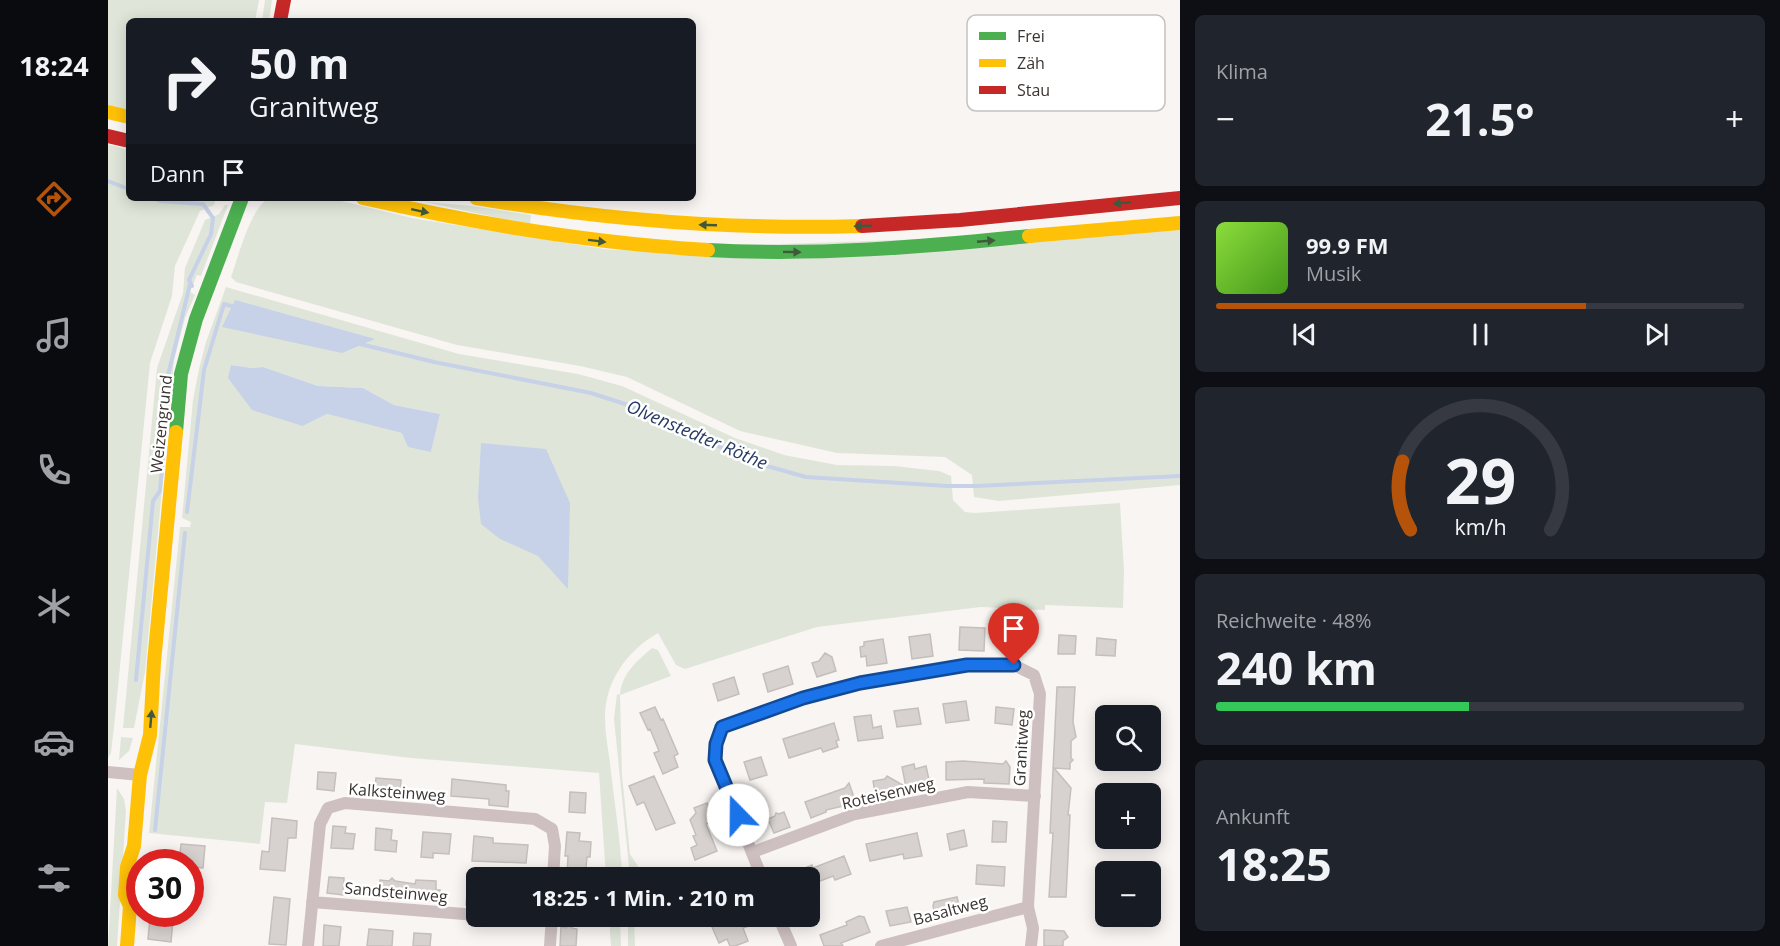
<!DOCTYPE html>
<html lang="de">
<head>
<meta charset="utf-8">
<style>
  body { margin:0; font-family:"Open Sans",sans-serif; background:#20242c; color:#f1f3f6; height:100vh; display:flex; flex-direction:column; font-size:22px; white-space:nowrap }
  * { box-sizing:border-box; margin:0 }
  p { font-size:20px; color:#9ea1a6 }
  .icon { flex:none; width:33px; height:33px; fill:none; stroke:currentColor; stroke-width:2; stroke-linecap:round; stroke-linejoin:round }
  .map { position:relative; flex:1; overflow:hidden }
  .panel { display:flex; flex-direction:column; gap:15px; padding:15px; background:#0d0f14; width:600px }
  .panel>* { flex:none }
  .guide { position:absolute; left:18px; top:18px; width:570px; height:183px; border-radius:9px; box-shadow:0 3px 15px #0003; background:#171b24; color:#f1f3f6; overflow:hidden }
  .fabs { position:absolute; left:987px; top:705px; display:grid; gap:12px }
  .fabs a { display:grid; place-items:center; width:66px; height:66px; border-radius:9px; background:#171b24; box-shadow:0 3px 15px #0003; font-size:30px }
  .speed { position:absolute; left:18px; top:849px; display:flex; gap:12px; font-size:30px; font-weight:700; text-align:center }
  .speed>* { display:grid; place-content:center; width:78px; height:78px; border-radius:50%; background:#171b24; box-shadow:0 3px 15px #0003; line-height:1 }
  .speed .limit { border:9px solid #d22; background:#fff; color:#111 }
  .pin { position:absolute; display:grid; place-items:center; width:51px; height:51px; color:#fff; margin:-62px -26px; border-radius:50% 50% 50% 0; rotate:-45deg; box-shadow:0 0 6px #0007 }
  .pin .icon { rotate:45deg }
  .me { position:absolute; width:66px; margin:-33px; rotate:338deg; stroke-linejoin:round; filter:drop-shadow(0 0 4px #0008) }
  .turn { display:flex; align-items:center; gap:21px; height:126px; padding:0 24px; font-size:27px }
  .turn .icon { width:78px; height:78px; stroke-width:2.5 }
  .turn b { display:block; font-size:42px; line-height:51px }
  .then { display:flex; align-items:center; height:57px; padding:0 24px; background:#0003; gap:12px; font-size:22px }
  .big { font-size:45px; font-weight:700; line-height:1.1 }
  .panel .widget { flex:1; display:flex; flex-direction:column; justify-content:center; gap:9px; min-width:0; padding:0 21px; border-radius:9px; background:#20242c }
  .panel .dial { align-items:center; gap:0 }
  .dial svg { height:156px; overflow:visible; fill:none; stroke:#363941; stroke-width:7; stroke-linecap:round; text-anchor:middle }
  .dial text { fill:#f1f3f6; stroke:none }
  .song { display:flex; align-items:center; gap:18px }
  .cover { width:72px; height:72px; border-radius:9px; background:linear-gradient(135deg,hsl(90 70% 55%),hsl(100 70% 35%)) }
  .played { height:6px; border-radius:3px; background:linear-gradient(90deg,#b45309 70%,#363941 70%) }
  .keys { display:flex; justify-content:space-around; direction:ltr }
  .heat { display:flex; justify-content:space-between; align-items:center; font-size:33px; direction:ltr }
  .charge { height:9px; border-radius:4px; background:linear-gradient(90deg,#34c759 48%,#363941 0) }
  .trip { position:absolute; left:358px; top:867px; width:354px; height:60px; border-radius:9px; background:#171b24; box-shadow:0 3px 15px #0003; font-weight:700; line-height:60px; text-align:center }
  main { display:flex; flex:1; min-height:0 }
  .tab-bar { display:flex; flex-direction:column; width:108px; justify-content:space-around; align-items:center; background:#090b0e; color:#9ea1a6 }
  .tab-bar .icon { width:42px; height:42px }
  .tab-bar .active { color:#b45309 }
  .tab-bar b { font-size:27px; color:#f1f3f6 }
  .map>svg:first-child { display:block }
  .green { fill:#dfe6d9; fill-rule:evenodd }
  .water { fill:#c7d1e7 }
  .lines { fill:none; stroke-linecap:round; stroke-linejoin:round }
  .stream { stroke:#c7d1e7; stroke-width:4 }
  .building { fill:#d7d2cf; stroke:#c4bfbc; stroke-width:1.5 }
  .street { stroke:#cec0c1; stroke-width:12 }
  .fast { stroke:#4caf50; stroke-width:14 }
  .slow { stroke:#ffc107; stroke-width:14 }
  .jam { stroke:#c62828; stroke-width:14 }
  .oneway { fill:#40593a }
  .route-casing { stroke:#114b97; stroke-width:15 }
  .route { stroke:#1a73e8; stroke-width:10 }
  .labels { text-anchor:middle; stroke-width:5; stroke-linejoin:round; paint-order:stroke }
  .street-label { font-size:16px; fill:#3b3430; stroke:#fff }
  .water-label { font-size:18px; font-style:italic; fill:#263a65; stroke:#fff }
  .key { fill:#fff; stroke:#c4c2c1; stroke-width:1.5 }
  .key-label { font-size:16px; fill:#3b3430 }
</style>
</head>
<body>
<main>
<nav class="tab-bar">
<b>18:24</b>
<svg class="icon active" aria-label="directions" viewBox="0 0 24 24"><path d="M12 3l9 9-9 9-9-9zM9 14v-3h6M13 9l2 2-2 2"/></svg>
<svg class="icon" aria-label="music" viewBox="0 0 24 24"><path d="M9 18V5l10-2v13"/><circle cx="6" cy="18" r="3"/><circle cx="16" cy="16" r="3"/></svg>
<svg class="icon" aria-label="phone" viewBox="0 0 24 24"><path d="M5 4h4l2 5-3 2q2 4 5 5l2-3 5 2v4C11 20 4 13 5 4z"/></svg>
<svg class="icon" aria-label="climate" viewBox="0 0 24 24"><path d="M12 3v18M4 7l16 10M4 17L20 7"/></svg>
<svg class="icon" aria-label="car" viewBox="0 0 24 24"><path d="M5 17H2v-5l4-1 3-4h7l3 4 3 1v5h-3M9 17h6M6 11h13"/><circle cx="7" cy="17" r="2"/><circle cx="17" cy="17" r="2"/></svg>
<svg class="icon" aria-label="filters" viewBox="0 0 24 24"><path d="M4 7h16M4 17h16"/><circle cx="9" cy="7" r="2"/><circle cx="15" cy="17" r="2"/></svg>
</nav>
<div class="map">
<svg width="1072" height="946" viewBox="0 0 1072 946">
  <rect width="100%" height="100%" fill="#f9f5f3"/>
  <path class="green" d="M0 0H151L147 21H21V110L0 105Z
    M157 0H164L161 21H154Z
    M0 144 21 150V198H106L107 202 106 205 92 211 67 266 64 296 42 363 6 727 3 753 0 758Z
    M162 198H221L304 218 502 250 1072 230V485L891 501 866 497 864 475 837 457 729 453 632 431 519 377 472 366 349 345 128 282 123 277C130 258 143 205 162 198Z
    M317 202 364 206 423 215 422 225Z
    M117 205H120L93 276 89 275 82 292 87 295 77 318 66 360 37 672 26 728H15L49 368 75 293 77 268 97 220 111 214Z
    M118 287 351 354 470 374 514 386 627 438 676 455 729 465 786 466 831 471 843 476 845 500 857 512 867 513 1012 503 1016 571 1015 608 937 605V610L873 607 709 627 577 669 568 665 550 633C519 651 497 681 497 718 497 733 500 748 502 763 506 801 513 840 514 877H498L491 773 303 758 187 744 179 803 157 802 152 844 41 833 72 527H82L83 522 74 518 85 400 91 369 98 342ZM123 365 144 368 155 367 210 386 255 388 286 405 332 414 323 452 295 433 219 414 195 426Z
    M544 648 550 650 563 676 512 695 514 775 522 854 537 877H522L506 719 509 694 512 695C513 674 530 660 544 648Z
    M13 737 25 738 21 751 11 760Z
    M9 788 16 799 18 811 9 946H0Z
    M501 917H508L512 920 513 946H503Z
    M526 917 527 946H520V918Z"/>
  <path class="water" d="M127 300 267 339 234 353 114 327Z
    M123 365 144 368 155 367 210 386 255 388 286 405 332 414 323 452 300 447 294 433 219 414 195 426 144 410 120 378Z
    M373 443 438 449 462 503 460 589 430 556 392 539 373 524 370 498Z"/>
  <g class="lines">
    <path class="stream" d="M0 181 21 189
      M45 198 52 201 95 204 105 218 103 234 81 280 84 286
      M252 344 326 362 483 393 520 405 645 462 698 477 839 486H868L1072 476
      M79 512 96 370 116 304 127 307
      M28 680 45 501 52 491 58 425 57 388 82 284
      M47 830 77 533"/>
  </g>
  <path class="building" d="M852 627 877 628 876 651 851 650Z
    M910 633 912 635 918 636V652L899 651 900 635H907Z
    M822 634 825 656 804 659 801 637Z
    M951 635 968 636 967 654H950Z
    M989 638 1008 640 1007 656 988 655Z
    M775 639 779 663 759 666 758 656 753 657 752 647 756 646V642Z
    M717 653 724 657 728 671 709 677 704 663 711 661Z
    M680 666 685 684 660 692 655 674Z
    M626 677 631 694 610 701 605 684Z
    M949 687H967L965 722 968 737 963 741V758L965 760 962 763V769L946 768 963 788 960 815H962L958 897H941L945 833H942Z
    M858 701 861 720 838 723 835 704Z
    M547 707 553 720 555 719 570 754 566 756 570 767 555 774 546 753 551 751 542 729 540 730 532 713Z
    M888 707 906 709 904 725 887 723Z
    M810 708 813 724 789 727 786 711Z
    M763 715 765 728 773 726 775 738 750 741 746 717Z
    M726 723 731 740 728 741 730 747 715 752 713 748 681 758 675 739Z
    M653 757 659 775 642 780 636 762Z
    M855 761 895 764 898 761 902 767 901 784 876 783V779L838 780V762Z
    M806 764 807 769 818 766 822 784 820 787 768 797 765 781 777 779 779 776 798 787 794 767Z
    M210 772 228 773 226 791 209 789Z
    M546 776 567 823 548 830 536 802 529 805 521 786Z
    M268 778 293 780 292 798 266 796Z
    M344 779 398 785V791H401L400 807 381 805V799L343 796Z
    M741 783 748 803 718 810V812L703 818 697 802 737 788Z
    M462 792 478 793 477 813 461 812Z
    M599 803 606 821 598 824 609 851 587 860 583 848 589 845 585 836 588 835 582 820 588 813 586 808Z
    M676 812 682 827 666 833 660 819 667 816 668 813 671 814Z
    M164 818 189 821 188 838H180L177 871 152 869 154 851 161 852Z
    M885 821 899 822 898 842H884Z
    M225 826 238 827 237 833 247 834 245 849 223 848Z
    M268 828 284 830 283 840 289 841 288 852 267 850Z
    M856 830 859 846 842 850 839 834Z
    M315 832 343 834 341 854 325 853V858L313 857Z
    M459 832 472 833 471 841 483 842 482 857H479L477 878H459L460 856H457Z
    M809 833 814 856 796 859 795 854 762 861 758 844Z
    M366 836 385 838V843L420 845 418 863 364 861Z
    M73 844 97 846 95 868 82 867V862H71Z
    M736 856 743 874 727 880 725 876 702 885V878H674L704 865 705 868Z
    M869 865 897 867 896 886 868 884Z
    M221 877 236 878 235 895 219 893Z
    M284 878 287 881 307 884 308 880 328 881V890H332L331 902 270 898 272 880 281 881Z
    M360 881 369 891V906L358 905Z
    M166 897 182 899 178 945 161 944Z
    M849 897 853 913 828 919 825 906 826 902Z
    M799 907 803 922 782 926 778 911Z
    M629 916H637L641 926 635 928 640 941 627 946H622L619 939 611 943 604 927Z
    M751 916 756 917 762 932 733 943 735 946H716L712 935 739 925 738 922Z
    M42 918 65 920 63 942 40 939Z
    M216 925 233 927 231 946H215Z
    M461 925 464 928 469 929 468 946H452L453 927 458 928Z
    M261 929 285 931 284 946H259Z
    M936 930 956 931 960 937 955 941V946H936Z
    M306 933 323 934 322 946H305Z"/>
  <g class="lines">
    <path class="street" d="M0 772 32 775
      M645 852 747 814 860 792 927 796
      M654 878 607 760V744L614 727 695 698 752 683 859 665H906L926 675 932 694 920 907 925 928 923 946
      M204 902 369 915
      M390 916 443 921
      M670 916 683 946
      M200 946 212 824 220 808 237 803 427 819 444 829 447 846 445 878
      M442 946 444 916
      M773 946 920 907"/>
    <path class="fast" d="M600 250C708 256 815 247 921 236
      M68 432 73 374 88 319 134 198"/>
    <path class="slow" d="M0 112 21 117
      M255 198C369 224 483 243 600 250
      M368 198C496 220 624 230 754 226
      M921 236 1072 223
      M19 946 22 906 17 895 19 867 26 846 32 775 42 735 46 662 68 432"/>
    <path class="jam" d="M172 21 176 0
      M0 136 21 141
      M754 226 852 220 1072 198"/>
  </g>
  <defs><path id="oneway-solid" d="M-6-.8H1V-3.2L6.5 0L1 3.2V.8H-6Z" transform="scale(1.5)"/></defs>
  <g class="oneway">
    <use href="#oneway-solid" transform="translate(1014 203) rotate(175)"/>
    <use href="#oneway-solid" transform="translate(312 211) rotate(12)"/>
    <use href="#oneway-solid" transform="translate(600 225) rotate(-178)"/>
    <use href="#oneway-solid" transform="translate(755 226) rotate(178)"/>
    <use href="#oneway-solid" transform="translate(489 241) rotate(7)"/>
    <use href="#oneway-solid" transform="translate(878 241) rotate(-5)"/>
    <use href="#oneway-solid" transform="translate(684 252) rotate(1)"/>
    <use href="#oneway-solid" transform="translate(43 719) rotate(-85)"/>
  </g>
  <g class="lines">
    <defs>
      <path id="route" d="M630 815 607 760 608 744 614 727 695 698 752 683 859 665H906"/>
    </defs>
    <use href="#route" class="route-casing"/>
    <use href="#route" class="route"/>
  </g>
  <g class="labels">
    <g class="street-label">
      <text transform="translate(53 424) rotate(-84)" y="6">Weizengrund</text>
      <text transform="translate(913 748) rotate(-87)" y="6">Granitweg</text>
      <text transform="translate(289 792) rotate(4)" y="6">Kalksteinweg</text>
      <text transform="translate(780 793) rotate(-13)" y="6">Roteisenweg</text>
      <text transform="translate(288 892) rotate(5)" y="6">Sandsteinweg</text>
      <text transform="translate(842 910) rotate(-15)" y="6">Basaltweg</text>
    </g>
    <g class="water-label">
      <text transform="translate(589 435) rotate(23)" y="6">Olvenstedter Röthe</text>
    </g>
  </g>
  <rect x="859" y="15" width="198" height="96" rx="9" class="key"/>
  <rect x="871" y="32" width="27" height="8" fill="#4caf50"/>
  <rect x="871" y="59" width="27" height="8" fill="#ffc107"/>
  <rect x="871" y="86" width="27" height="8" fill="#c62828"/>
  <g class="key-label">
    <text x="909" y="42">Frei</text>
    <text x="909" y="69">Zäh</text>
    <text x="909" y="96">Stau</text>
  </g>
</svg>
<div class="fabs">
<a><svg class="icon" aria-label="search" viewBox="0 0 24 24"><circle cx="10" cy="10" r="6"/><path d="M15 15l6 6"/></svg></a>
<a>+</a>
<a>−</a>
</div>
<div class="speed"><div class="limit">30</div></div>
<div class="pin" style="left:906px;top:665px;background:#d93025"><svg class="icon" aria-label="arrive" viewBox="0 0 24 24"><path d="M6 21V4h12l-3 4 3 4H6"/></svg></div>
<svg class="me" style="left:630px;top:815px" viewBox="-20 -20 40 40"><circle r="19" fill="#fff"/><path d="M0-13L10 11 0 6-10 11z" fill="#1a73e8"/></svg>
<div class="trip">18:25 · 1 Min. · 210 m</div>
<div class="guide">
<div class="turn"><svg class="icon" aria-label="right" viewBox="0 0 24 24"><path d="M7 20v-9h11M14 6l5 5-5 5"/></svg><div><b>50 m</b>Granitweg</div></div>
<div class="then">Dann<svg class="icon" aria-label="arrive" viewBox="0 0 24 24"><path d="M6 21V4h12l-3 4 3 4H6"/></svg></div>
</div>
</div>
<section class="panel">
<div class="widget"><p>Klima</p>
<div class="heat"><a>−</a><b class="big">21.5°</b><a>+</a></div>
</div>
<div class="widget">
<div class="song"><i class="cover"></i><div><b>99.9 FM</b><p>Musik</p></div></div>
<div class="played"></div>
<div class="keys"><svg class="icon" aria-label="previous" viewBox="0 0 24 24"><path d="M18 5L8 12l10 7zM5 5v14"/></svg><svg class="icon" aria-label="pause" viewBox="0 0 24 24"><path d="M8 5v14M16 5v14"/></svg><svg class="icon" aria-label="next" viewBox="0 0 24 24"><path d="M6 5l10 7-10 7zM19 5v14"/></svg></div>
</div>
<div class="widget dial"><svg viewBox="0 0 100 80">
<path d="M14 69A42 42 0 1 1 86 69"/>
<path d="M14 69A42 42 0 0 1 10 34" stroke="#b45309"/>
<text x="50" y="56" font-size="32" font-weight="700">29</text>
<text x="50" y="72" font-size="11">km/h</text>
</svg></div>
<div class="widget"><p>Reichweite · 48%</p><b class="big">240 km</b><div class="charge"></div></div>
<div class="widget"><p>Ankunft</p><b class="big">18:25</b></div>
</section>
</main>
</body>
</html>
